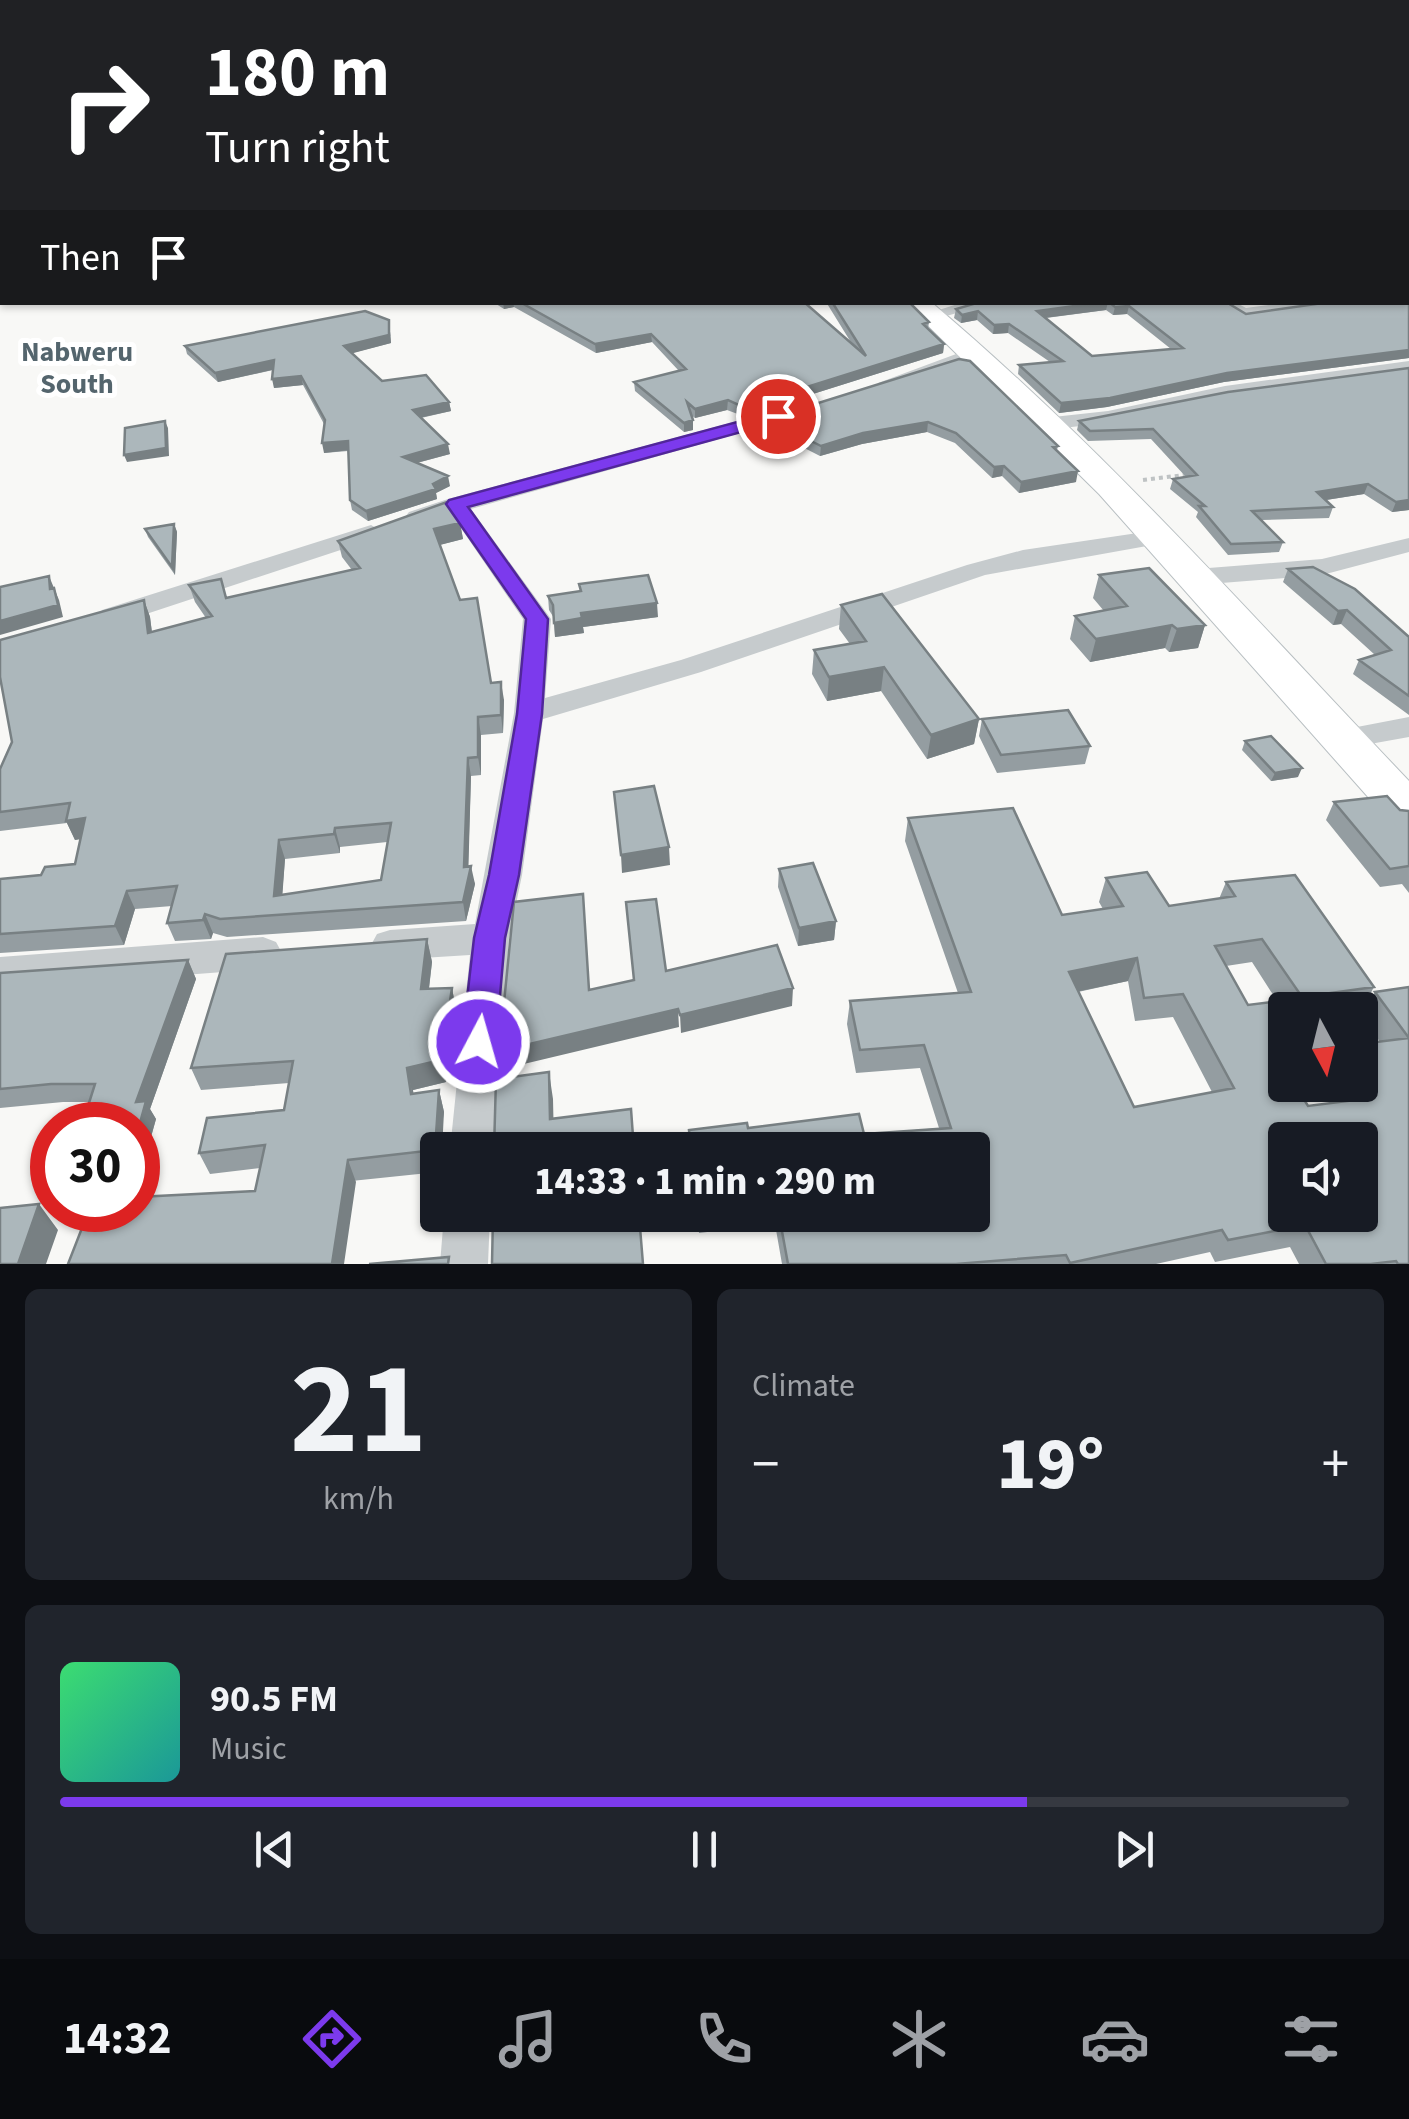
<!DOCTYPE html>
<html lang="en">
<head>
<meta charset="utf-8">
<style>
  body { margin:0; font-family:"Source Sans 3",sans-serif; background:#20242c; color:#f1f3f6; height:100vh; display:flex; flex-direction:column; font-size:38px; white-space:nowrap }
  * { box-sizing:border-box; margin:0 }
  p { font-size:32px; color:#9ea1a6 }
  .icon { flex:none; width:55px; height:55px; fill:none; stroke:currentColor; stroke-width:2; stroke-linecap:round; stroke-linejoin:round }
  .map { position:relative; height:1264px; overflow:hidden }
  .panel { display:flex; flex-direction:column; gap:25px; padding:25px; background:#0d0f14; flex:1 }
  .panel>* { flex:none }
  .guide { position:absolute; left:0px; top:0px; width:1410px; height:305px; box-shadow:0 2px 8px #0004; background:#202124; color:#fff; overflow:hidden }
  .needle { width:65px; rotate:173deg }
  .buttons { position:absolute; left:1268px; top:992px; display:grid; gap:20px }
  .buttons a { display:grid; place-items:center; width:110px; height:110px; border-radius:10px; background:#171b24; box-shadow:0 2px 8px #0004; font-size:50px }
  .speed { position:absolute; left:30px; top:1102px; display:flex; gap:20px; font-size:50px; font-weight:700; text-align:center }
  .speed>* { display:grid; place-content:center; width:130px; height:130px; border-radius:50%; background:#171b24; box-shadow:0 2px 8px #0004; line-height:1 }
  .speed .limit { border:15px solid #d22; background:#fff; color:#111 }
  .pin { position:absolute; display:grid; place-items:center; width:85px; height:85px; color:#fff; margin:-42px; border:5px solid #fff; border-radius:50%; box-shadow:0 2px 10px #0007 }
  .me { position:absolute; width:110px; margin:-55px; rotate:6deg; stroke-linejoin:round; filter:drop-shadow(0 0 8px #0008) }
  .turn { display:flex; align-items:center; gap:35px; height:210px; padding:0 40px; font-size:45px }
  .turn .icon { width:130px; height:130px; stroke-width:2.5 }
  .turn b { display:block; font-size:70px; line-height:85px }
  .then { display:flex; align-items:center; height:95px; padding:0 40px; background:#0003; gap:20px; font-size:38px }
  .big { font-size:75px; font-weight:800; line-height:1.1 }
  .panel .tile { flex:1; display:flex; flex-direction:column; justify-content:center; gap:15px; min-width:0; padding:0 35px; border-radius:15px; background:#20242c }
  .panel .dial { align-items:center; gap:0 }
  .dial b { font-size:130px; line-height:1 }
  .song { display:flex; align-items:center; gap:30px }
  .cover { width:120px; height:120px; border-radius:15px; background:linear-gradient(135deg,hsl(140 70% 55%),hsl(180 70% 35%)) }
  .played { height:10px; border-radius:5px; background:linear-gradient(90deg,#7c3aed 75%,#363941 75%) }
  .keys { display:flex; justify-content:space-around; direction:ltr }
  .heat { display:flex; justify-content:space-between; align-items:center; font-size:55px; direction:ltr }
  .panel .tiles { flex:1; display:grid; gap:25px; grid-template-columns:1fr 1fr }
  .tile:last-child { grid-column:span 2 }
  .trip { position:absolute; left:420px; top:1132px; width:570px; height:100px; border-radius:10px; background:#171b24; box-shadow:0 2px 8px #0004; font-weight:800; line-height:100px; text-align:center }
  .menu { display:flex; height:160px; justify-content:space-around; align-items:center; background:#090b0e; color:#9ea1a6 }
  .menu .icon { width:70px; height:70px }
  .menu .active { color:#7c3aed }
  .menu b { font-size:45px; color:#f1f3f6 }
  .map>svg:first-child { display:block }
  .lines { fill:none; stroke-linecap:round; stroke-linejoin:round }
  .secondary-casing { stroke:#b8bfc2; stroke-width:2 }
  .path { stroke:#bfc3c4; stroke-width:4; stroke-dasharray:4 4; stroke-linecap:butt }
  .street { fill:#c6cbcd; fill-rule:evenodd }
  .secondary { fill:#fff; fill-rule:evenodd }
  .wall { fill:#949da1; fill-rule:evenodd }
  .shaded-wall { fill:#788083 }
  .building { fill:#acb7bb; stroke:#788083; stroke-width:2.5; fill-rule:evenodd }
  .route { fill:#7c3aed; stroke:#51269a; stroke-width:2.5 }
  .labels { text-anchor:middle; stroke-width:10; stroke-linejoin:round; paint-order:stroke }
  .far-quarter-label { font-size:28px; font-weight:bold; fill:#54656d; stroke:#fff }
</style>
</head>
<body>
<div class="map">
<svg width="1409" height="1264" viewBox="0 0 1409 1264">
  <rect width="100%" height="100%" fill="#f8f8f6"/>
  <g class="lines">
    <defs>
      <path id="secondary" d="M904 302H931C1104 448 1254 618 1409 781V830L1392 824 1099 494Z"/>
    </defs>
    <use href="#secondary" class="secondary-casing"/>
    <path class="path" d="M1143 480 1192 474"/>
    <path class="street" d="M0 245 2 246V254L0 255Z
      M964 302H996L932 320 923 315Z
      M1214 302H1235L1246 308 1291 302 1333 303 1325 308 1243 319Z
      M975 347 984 353 982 357 895 387 888 389 878 383Z
      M1409 361V373L1225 398 1108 423 1044 430 1034 424 1044 418 1108 411 1225 386Z
      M804 403 811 405V413L471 509 551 619 545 698 681 660 967 565 1023 550 1158 530 1170 537 1158 544 985 575 701 672 543 719 522 875 509 938 494 1150H450L470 955 390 960 377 956 371 945 377 934 390 930 475 924 514 713 523 619 452 515 417 524 405 517 409 512 448 499Z
      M371 525 383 532 380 537 122 622 112 624 99 616 102 610Z
      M1409 538V552L1322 575 1196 585 1183 577 1196 569 1322 559Z
      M1409 717V737L1342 749 1331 746 1327 739 1331 732Z
      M263 937 276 942 282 953 276 964 263 969 0 989V957Z
      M444 1215H490L488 1264H440Z"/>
    <use href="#secondary" class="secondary"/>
  </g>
  <path class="wall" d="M0 142H2V240H0V207H2V201H0V158H2V151H0Z
    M1409 173V358L1224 382 1107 407 1059 413 1018 374 1019 365 1050 362 1008 333 993 334 977 320 961 323 954 318 956 309 980 302H1226L1246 314 1408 302ZM1106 310 1113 315 1127 314 1171 349 1092 356 1046 318Z
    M493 302H804L852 344 826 302H909L929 322 928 329 944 344 943 353 743 416 727 410 695 418 691 415 693 430 684 432 635 391 634 382 679 371 652 342 596 353 514 307 504 309Z
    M389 320 391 343 352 353 382 381 449 402 451 411 421 418 450 454 417 463 450 486 436 493 437 499 368 521 352 510 350 500 348 451 324 453V424L303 385 274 388 273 370 218 382 187 354 185 346Z
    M959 359 1058 446 1057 450 1076 482 1019 493 1002 476 992 478 955 443 927 432 862 444 820 456 767 429V419Z
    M1409 368V510L1392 512 1364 494 1326 500 1333 507 1329 518 1262 520 1283 542 1279 552 1228 555 1196 517 1198 512 1170 489 1173 479 1186 477 1151 439 1088 441 1077 430 1079 421Z
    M460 523 463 539 439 545 491 683 504 700 503 733 481 735V775L471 776 468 866 475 884 466 921 227 937 213 933 211 939 175 941 167 923 172 906 135 909 124 945 0 953V879L41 875 75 864 81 839 75 840 67 823 0 831V769L144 600 150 617 152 632 206 618 195 602 189 585 227 598 352 570 342 557 338 541ZM387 842 381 880 282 895 285 859 340 853V847Z
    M174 524 177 532 175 575 148 537 145 529Z
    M1288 569 1409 637V715L1353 674 1359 660 1375 655 1341 624 1333 625 1283 582Z
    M1099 575 1205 625 1198 648 1169 652 1165 648 1090 662 1070 639 1075 616 1104 611 1093 598Z
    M579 584 658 617 583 627 584 633 555 637 554 618 549 610 548 596 580 591Z
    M841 605 979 719 974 744 927 759 881 691 827 701 812 674 814 650 850 644 839 629Z
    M982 719 1090 746 1085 764 997 773 979 736Z
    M1245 741 1298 777 1271 781 1242 750Z
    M1334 802 1409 811V893L1402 884 1380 887 1326 820Z
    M908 818 1062 915 1103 909 1099 902 1106 878 1169 906 1219 899 1226 882 1374 987 1361 1011 1285 1010V1085L1308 1106 1336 1102 1326 1085H1360L1380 1042 1361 1015 1375 992 1409 987V1264H1299L1290 1247 1215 1262 1210 1252 1156 1264H782L775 1224 699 1233 697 1215H972V1150H689V1130L748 1128 864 1134 939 1128 920 1068 856 1073 847 1024 850 1001 958 993 905 841ZM1252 962 1277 1001 1248 1005 1226 966ZM1128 981 1135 1021 1173 1017 1212 1092 1134 1107 1078 992Z
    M779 869 836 921 834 940 798 946 778 887Z
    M427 939 432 962 429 989 452 988 456 1010 446 1082 413 1090V1094L439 1090 444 1112 438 1150V1172L255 1191 260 1168 210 1174 199 1153 284 1110 289 1083 201 1090 191 1068Z
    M188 960 196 979 150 1109 156 1119 138 1183V1125L89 1102H63L0 1108V973Z"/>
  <path class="shaded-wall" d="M503 302H513L514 307 504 309Z
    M1108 302 1106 310 1036 319 1037 311Z
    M1129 306 1127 314 1113 315 1115 307Z
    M978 311 977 320 961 323 962 315Z
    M389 320 391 343 346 355 344 346Z
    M1009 324 1008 333 993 334 994 325Z
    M651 334 652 342 596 353 595 344Z
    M944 344 943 353 743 416V407Z
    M1409 350V358L1224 382 1107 407 1059 413 1061 403 1227 373Z
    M274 360 276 369 218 382 215 373Z
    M301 376 303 385 274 388 272 379Z
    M728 400 727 410 695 418V409Z
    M449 402 451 411 414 419 413 410Z
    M693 420V430L684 432V423Z
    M165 421 168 428 169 456 127 462 124 455Z
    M928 422 927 432 862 444 820 456 821 446 863 433Z
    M348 441 350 450 324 453 322 443Z
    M448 444 450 454 405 466 403 457Z
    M1004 466 1002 476 992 478 994 467Z
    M1078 471 1076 482 1019 493 1021 482Z
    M448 476 450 486 436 493 437 499 368 521 366 511 433 484Z
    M1368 484 1364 494 1313 502 1317 492Z
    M1409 500V510L1392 512 1396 502Z
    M460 523 463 539 436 546 434 529Z
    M174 524 177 532 175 575 172 567Z
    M49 576 59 600 63 617 0 635V621L50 589Z
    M144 600 150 617 154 650 148 633Z
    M657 603 658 617 583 627 584 633 555 637 554 623 581 613Z
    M1347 610 1341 624 1333 625 1338 611Z
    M1172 625 1165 648 1090 662 1096 639Z
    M1205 625 1198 648 1169 652 1177 629Z
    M884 667 881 691 827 701 829 677Z
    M501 682 504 700 503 733 501 715Z
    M478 717 481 735V775L478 757Z
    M979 719 974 744 927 759 931 735Z
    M468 758 471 776 468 882 471 866 475 884 466 921 463 902Z
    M1302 768 1298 777 1271 781 1275 773Z
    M85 818 94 836 75 840 66 821Z
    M335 828 340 847V853L334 834Z
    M279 840 285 859 281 914 274 896Z
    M669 847 670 865 622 873 621 855Z
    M127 891 135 909 124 945 115 926Z
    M205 914 213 933 211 939 203 920Z
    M836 921 834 940 798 946 799 928Z
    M427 939 432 962 426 1012 421 989Z
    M1137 958 1128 981 1061 995 1069 972Z
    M188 960 196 979 150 1109 156 1119 138 1183 136 1102Z
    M452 988 456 1010 446 1082 413 1090 417 1116 407 1068Z
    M793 988 792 1006 681 1033 680 1015Z
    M678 1009 679 1027 507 1068 504 1050Z
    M549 1072 553 1099 554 1145 550 1119Z
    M439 1090 444 1112 442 1150H438V1161L435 1150Z
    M348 1160 356 1182 344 1264H332Z
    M39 1204 58 1230 46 1264H18Z"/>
  <path class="building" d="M0 142H2V232H0V207H2V194H0V158H2V145H0Z
    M1408 173H1409V350L1227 373 1110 398 1061 403 1019 365 1063 361 1009 324 994 325 978 311 962 315 956 309 980 302H1104L1037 311 1092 356 1183 348 1129 306 1115 307 1109 302H1226L1246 314 1330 302H1408Z
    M520 302H804L866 356 832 302H909L929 322 923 324 944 344 743 407 728 400 695 409 687 402 693 420 684 423 634 382 686 369 651 334 595 344Z
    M365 311 389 320V335L344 346 382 381 426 375 449 402 413 410 448 444 403 457 448 476 433 484 436 489 366 511 350 500 348 441 322 443 325 420 301 376 272 379 274 360 215 373 185 346Z
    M959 359 970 361 1058 446 1053 447 1078 471 1021 482 1004 466 994 467 956 433 928 422 863 433 821 446 767 419Z
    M1409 368V500L1396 502 1368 484 1317 492 1333 507 1252 511 1283 542 1231 544 1199 506H1205L1173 479 1197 475 1153 429 1090 431 1079 421 1228 392Z
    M165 421 166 448 124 455 125 428Z
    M447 502 460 523 434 529 460 600 477 598 491 683 501 682V715L478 717V757L468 758 464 867 471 866 463 902 220 919 205 914 203 920 167 923 177 886 127 891 115 926 0 934V879L41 875 45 867 75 864 85 818 66 821 70 803 0 812V769L12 742 0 677V640L144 600 148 633 212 616 189 585 221 579 226 598 360 568 338 541ZM391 823 381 880 274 896 279 840 334 834 335 828Z
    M174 524 172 567 145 529Z
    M1313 567 1355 589 1409 637V696L1359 660 1391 650 1347 610 1338 611 1288 569Z
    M1149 568 1205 625 1177 629 1172 625 1096 639 1075 616 1127 606 1099 575Z
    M648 575 657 603 581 613 582 618 554 623 553 605 548 596 581 591 579 584Z
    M49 576 50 589 54 588 58 605 0 621V587Z
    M882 594 979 719 931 735 884 667 829 677 814 650 866 641 841 605Z
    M1068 710 1090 746 1001 755 982 719Z
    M1271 736 1302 768 1275 773 1245 741Z
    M654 786 669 847 621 855 614 792Z
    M1387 796 1400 810 1409 811V866L1390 869 1334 802Z
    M1013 808 1062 915 1123 906 1106 878 1147 872 1169 906 1235 896 1226 882 1295 875 1374 987 1302 997 1262 939 1215 946 1248 1005 1289 1000 1296 1010H1285V1060H1281L1285 1067V1085H1295L1308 1106 1363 1099 1354 1085H1360V1044L1409 1038 1375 992 1409 987V1264H1398L1396 1261 1371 1264H1326L1305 1225 1228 1240 1222 1230 1070 1263 1066 1255 956 1264H788L779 1215H972V1150H691L689 1130 747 1123 748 1128 859 1114 864 1134 951 1128 924 1045 860 1050 850 1001 971 992 908 818ZM1137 958 1144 998 1183 994 1234 1088 1134 1107 1069 972ZM1285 1140H1360V1215H1285Z
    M813 863 836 921 799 928 779 869Z
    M583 894 589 990 634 980 626 902 656 899 666 971 777 945 793 988 680 1015 678 1009 504 1050 501 1033 514 902Z
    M427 939 421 989 452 988 441 1060 407 1068 411 1094 439 1090 435 1150 348 1160 332 1264H68L89 1210H138V1197L255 1191 265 1145 199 1153 207 1118 284 1110 293 1061 191 1068 226 954Z
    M188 960 136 1102 146 1101 138 1130V1125H82L95 1084H51L0 1089V973Z
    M549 1072 550 1119 631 1109 634 1150H494L496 1079Z
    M39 1204 18 1264H0V1208Z
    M493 1215H639L643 1264H492Z
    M449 1257 448 1264H369Z"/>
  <linearGradient id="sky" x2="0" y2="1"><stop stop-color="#97bdde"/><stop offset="0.45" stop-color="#fcfcfb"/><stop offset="1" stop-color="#fcfcfb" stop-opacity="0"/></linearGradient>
  <rect width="1409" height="319" fill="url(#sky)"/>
  <path class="route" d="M778 411 787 416 785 420 468 507 548 619 542 714 519 875 505 938 496 1042 491 1052 479 1056 467 1052 462 1042 474 938 489 875 517 714 526 619 446 504 449 500Z"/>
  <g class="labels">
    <g class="far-quarter-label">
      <text x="77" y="361">Nabweru<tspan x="77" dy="32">South</tspan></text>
    </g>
  </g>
</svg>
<div class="buttons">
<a><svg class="needle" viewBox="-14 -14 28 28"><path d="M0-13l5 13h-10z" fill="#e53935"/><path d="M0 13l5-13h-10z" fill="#9ea1a6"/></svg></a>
<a><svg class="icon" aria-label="sound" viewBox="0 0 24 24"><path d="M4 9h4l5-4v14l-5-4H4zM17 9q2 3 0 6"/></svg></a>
</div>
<div class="speed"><div class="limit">30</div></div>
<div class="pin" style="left:778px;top:416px;background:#d93025"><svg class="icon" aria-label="arrive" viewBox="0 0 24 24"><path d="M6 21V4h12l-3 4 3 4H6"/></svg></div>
<svg class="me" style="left:479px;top:1042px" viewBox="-20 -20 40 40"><circle r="17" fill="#7c3aed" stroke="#fff" stroke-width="3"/><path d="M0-11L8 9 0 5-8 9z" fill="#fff"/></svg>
<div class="trip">14:33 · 1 min · 290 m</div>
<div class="guide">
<div class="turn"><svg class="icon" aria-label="right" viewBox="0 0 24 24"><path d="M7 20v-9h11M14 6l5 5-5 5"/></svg><div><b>180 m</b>Turn right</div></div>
<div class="then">Then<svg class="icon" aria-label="arrive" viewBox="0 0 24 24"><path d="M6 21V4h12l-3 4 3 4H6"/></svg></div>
</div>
</div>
<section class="panel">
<div class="tiles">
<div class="tile dial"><b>21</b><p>km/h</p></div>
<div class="tile"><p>Climate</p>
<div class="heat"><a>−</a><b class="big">19°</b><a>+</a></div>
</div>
<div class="tile">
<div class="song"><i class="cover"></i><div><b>90.5 FM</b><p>Music</p></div></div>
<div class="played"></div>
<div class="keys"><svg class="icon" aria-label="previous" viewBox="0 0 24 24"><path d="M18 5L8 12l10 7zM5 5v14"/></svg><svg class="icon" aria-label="pause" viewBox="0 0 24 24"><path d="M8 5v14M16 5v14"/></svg><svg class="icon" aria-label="next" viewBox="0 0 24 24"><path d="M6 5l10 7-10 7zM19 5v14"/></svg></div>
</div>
</div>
</section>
<nav class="menu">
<b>14:32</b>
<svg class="icon active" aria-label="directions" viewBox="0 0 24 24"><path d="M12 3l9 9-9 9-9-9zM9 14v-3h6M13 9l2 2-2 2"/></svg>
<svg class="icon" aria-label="music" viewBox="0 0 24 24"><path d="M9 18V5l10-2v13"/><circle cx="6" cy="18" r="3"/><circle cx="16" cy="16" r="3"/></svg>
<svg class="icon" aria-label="phone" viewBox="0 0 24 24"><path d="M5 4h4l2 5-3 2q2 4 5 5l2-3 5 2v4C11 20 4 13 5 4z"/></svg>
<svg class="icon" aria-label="climate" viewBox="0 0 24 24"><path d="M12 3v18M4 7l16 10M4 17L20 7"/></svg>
<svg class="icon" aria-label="car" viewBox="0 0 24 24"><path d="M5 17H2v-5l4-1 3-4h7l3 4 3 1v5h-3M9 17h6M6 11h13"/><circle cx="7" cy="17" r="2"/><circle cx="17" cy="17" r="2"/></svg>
<svg class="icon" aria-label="filters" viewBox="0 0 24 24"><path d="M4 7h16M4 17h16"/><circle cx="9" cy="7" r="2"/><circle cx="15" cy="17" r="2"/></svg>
</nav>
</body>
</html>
